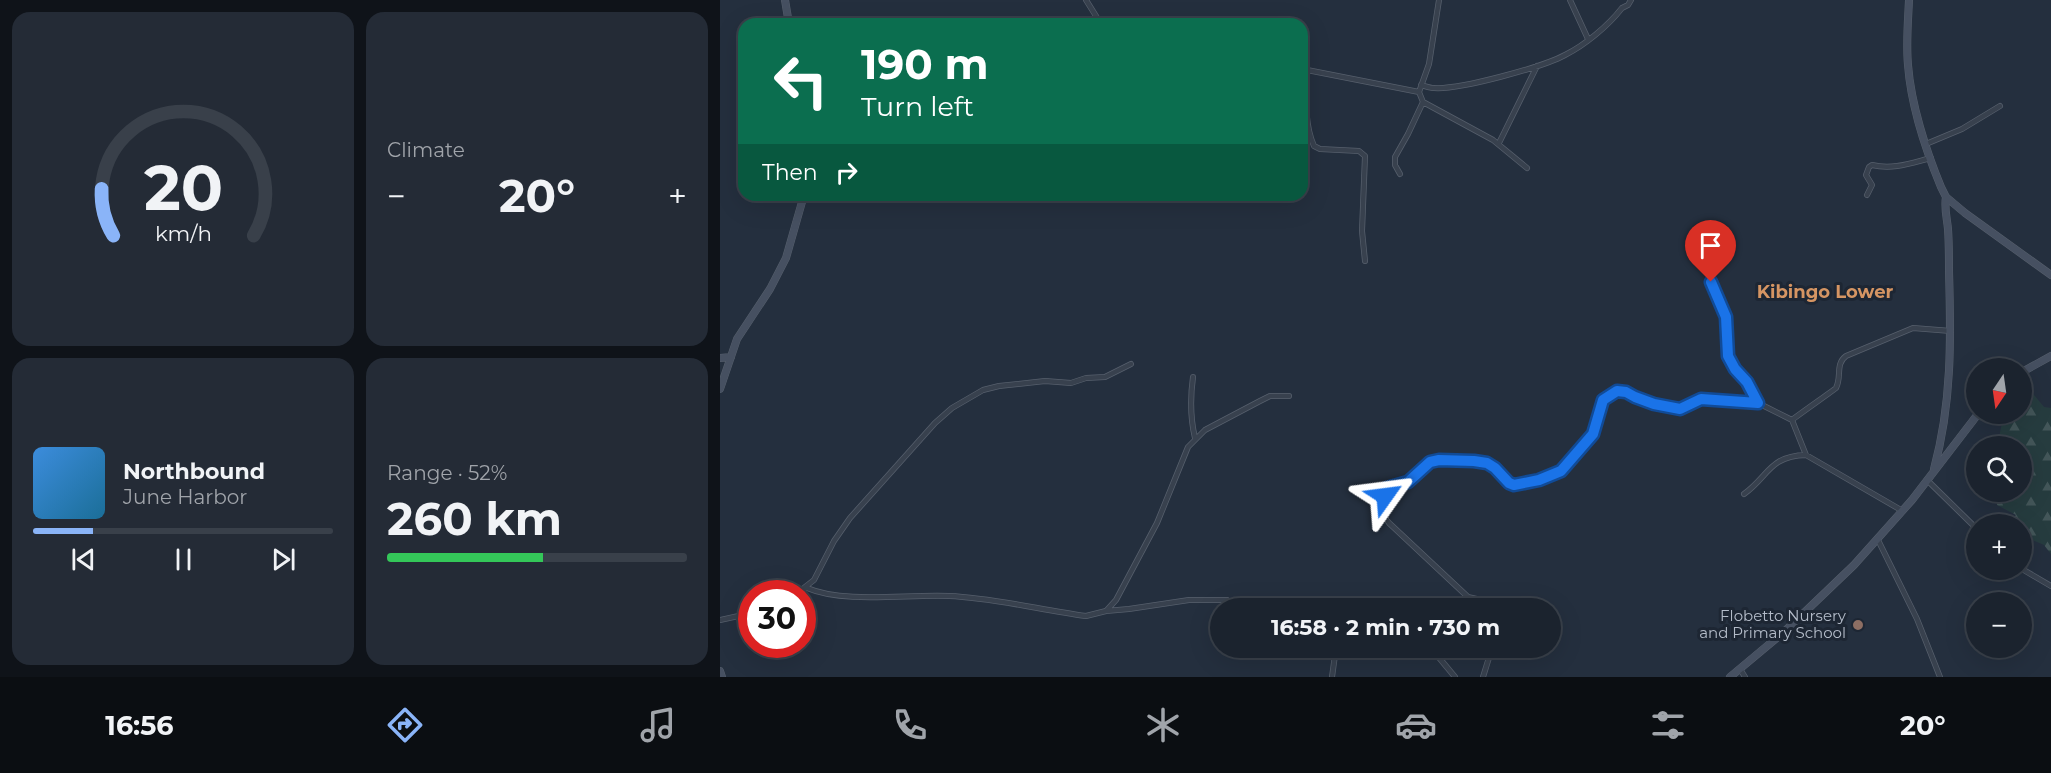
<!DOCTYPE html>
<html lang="en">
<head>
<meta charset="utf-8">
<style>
  body { margin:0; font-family:Montserrat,sans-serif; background:#242b36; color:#f1f3f6; height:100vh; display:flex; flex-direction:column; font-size:22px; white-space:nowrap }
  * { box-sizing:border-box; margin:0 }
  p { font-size:20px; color:#a0a4aa }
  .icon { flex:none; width:33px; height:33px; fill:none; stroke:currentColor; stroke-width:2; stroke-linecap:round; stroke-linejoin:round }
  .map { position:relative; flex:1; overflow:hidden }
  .details { display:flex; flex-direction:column; gap:12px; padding:12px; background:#0f1319; width:720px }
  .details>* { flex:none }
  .hud { position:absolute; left:18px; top:18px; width:570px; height:183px; border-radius:18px; box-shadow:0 6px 24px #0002,0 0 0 2px #39404a; background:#0b6e4f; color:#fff; overflow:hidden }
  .needle { width:39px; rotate:193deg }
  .buttons { position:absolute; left:1246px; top:358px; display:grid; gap:12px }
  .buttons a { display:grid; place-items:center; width:66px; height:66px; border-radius:50%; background:#1b232e; box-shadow:0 6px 24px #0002,0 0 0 2px #39404a; font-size:30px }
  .speed { position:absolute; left:18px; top:580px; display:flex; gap:12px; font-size:30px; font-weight:700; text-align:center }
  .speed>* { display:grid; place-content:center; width:78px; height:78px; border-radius:50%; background:#1b232e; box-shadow:0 6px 24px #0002,0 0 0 2px #39404a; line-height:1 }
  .speed .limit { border:9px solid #d22; background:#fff; color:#111 }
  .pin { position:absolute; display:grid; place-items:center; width:51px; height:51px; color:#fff; margin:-62px -26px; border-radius:50% 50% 50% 0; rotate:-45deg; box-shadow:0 0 6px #0007 }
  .pin .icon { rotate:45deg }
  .me { position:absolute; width:66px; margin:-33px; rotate:59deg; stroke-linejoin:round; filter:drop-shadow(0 0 4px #0008) }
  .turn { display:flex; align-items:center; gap:21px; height:126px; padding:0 24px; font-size:27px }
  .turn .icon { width:78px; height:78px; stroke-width:2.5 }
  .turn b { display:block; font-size:42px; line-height:51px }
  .then { display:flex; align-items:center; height:57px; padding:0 24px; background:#0003; gap:12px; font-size:22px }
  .big { font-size:45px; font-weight:700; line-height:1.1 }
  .details .card { flex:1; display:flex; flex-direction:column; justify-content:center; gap:9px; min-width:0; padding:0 21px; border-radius:18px; background:#242b36 }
  .details .dial { align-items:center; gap:0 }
  .dial svg { height:156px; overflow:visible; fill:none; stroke:#39404a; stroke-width:7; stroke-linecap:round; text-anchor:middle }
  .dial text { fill:#f1f3f6; stroke:none }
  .song { display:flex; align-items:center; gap:18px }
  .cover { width:72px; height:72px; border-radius:9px; background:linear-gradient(135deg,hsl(210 70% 55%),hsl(200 70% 35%)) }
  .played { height:6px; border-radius:3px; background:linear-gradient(90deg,#8ab4f8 20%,#39404a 20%) }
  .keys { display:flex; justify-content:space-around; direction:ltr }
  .heat { display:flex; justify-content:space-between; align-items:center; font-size:33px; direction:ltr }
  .charge { height:9px; border-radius:4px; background:linear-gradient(90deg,#34c759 52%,#39404a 0) }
  .details .tiles { flex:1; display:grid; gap:12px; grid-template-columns:repeat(2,1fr) }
  .trip { position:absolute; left:490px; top:598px; width:351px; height:60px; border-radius:30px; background:#1b232e; box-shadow:0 6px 24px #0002,0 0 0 2px #39404a; font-weight:700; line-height:60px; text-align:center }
  .menu { display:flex; height:96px; justify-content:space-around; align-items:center; background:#0b0e12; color:#a0a4aa }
  .menu .icon { width:42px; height:42px }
  .menu .active { color:#8ab4f8 }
  .menu b { font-size:27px; color:#f1f3f6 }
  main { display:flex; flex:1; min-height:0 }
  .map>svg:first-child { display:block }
  .forest { fill:url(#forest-firs) }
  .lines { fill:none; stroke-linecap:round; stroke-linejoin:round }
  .street-casing { stroke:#565f6c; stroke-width:6 }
  .secondary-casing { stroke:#565f6c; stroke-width:8 }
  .street { stroke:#38414e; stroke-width:4.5 }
  .secondary { stroke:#465061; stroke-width:7 }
  .route-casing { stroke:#114b97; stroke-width:15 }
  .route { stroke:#1a73e8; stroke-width:10 }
  .education-dot { fill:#8d6e63; stroke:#1d2633; stroke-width:2 }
  .labels { text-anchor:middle; stroke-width:6; stroke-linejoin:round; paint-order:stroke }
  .poi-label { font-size:15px; fill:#b4bcc9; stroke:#1d2633; text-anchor:end }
  .quarter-label { font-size:18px; font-weight:bold; fill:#d59563; stroke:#1d2633 }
</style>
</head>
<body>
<main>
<section class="details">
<div class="tiles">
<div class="card dial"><svg viewBox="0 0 100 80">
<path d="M14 69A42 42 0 1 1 86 69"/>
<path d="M14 69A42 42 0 0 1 8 45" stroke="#8ab4f8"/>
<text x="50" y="56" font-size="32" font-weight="700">20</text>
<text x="50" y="72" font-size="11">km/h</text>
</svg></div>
<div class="card"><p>Climate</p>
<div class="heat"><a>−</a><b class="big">20°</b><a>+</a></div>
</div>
<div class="card">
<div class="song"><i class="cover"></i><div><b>Northbound</b><p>June Harbor</p></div></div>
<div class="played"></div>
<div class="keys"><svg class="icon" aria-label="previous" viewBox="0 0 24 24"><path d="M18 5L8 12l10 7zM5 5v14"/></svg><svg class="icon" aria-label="pause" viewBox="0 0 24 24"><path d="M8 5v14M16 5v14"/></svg><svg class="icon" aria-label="next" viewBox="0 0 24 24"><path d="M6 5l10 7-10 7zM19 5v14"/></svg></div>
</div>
<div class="card"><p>Range · 52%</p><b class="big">260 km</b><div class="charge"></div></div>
</div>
</section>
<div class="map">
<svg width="1331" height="677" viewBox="0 0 1331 677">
  <defs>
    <pattern id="forest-firs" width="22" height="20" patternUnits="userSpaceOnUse" patternTransform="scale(1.5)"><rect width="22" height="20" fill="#263c3f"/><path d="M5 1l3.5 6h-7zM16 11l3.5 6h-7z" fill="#435659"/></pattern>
  </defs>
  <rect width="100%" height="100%" fill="#242f3e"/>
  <path class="forest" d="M1305 384 1324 407 1331 408V554L1324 545 1310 539 1302 543V525H1287L1296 515 1277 505 1279 492H1302V447H1279L1278 442 1284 414H1302V387Z"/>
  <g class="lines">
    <defs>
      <path id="street" d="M366 0 381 24
        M850 0 868 39
        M582 69 699 92 709 64 719 0
        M586 70C586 94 584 124 594 146L600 149 639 151 645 156 642 231 645 261
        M701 85C705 86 710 88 714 88 739 90 823 67 845 55 865 45 888 26 902 8L908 5 911 0
        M703 102 773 140 807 168
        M779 143 817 66
        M1206 144 1242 129 1280 106
        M680 174 675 165V157L688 134 703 102 699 92
        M1147 195 1152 185 1146 175 1149 167 1152 165C1173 170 1191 163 1211 158
        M991 282 1006 317 1008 356 1015 369 1027 382 1038 403
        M473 377C470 399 470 417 475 438
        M1072 420C1078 415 1114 390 1116 388 1122 377 1115 364 1126 356L1193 328 1231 331
        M1207 480 1257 529
        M1024 494C1049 476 1049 456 1086 455L1181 510
        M1158 540 1197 619 1220 677
        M1302 569 1331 586
        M87 588C125 604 186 594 229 596 275 598 321 610 366 616L386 611 396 600 437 523 468 447 485 430 540 401 550 396H569
        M76 594 94 580 114 541 130 518 215 423 232 408 263 390 279 386 325 381 351 383 366 378 385 377 411 364
        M782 609 783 605 748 597 669 523 666 519V489L691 481 705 465 714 460 762 462 775 468 790 483 794 485 819 480 841 471 873 433 883 400 897 391 906 392 915 397 934 404 960 409 981 399 1038 403 1072 420 1086 455
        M386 611 409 609 469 600H507
        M0 620 32 613
        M711 648 735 677
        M1020 669 1025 677
        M612 677 616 648
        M763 677 772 648"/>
      <path id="secondary" d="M65 0 69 24
        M1189 0C1188 22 1186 43 1188 65 1191 104 1206 151 1221 187L1226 197 1245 213 1331 275
        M0 358 11 357
        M1302 372 1331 356
        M0 389 17 339 50 289 66 258 84 195
        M1214 469C1232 403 1231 338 1229 271 1229 257 1229 243 1228 229 1227 218 1224 208 1226 197
        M0 671 2 677
        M1010 677 1065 631 1134 565 1192 500 1258 414"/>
    </defs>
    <use href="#street" class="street-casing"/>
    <use href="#secondary" class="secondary-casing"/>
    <use href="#street" class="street"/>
    <use href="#secondary" class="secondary"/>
  </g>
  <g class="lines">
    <defs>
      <path id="route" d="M665 496 667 488 688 482 710 462 719 460 754 461 767 463 775 468 789 483 794 485 819 480 841 471 873 434 883 400 897 391 906 392 915 397 934 404 960 409 981 399 1038 403 1027 382 1015 369 1008 356 1006 317 991 282"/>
    </defs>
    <use href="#route" class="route-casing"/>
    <use href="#route" class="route"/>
  </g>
  <circle class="education-dot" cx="1138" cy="625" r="6"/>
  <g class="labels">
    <g class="poi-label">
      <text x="1126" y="621">Flobetto Nursery<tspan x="1126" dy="17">and Primary School</tspan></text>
    </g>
    <g class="quarter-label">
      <text x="1105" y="298">Kibingo Lower</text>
    </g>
  </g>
</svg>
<div class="buttons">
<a><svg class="needle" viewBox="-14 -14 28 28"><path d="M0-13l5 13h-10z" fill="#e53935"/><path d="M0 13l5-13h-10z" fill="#a0a4aa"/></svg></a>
<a><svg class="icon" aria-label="search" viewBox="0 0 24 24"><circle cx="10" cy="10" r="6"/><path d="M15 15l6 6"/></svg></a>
<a>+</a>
<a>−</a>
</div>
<div class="speed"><div class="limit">30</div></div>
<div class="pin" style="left:991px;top:282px;background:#d93025"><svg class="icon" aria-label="arrive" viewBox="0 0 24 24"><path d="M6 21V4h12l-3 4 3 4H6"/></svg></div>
<svg class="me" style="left:665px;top:496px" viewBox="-20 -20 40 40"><path d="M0-17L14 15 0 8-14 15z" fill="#1a73e8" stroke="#fff" stroke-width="4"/></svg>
<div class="trip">16:58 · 2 min · 730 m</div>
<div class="hud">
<div class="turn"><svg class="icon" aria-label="left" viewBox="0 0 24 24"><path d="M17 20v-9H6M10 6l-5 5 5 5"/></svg><div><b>190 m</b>Turn left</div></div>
<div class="then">Then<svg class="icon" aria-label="right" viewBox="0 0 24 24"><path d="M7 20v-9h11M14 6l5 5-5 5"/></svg></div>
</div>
</div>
</main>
<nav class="menu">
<b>16:56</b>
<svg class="icon active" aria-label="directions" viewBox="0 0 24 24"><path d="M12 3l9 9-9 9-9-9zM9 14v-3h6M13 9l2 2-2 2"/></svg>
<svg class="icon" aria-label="music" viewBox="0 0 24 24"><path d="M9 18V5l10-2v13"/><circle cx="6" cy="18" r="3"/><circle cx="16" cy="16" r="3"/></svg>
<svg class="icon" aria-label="phone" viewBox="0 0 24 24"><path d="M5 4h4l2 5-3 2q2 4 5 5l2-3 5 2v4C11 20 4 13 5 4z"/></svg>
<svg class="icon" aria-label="climate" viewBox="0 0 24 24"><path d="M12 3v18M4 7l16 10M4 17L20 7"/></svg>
<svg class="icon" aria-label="car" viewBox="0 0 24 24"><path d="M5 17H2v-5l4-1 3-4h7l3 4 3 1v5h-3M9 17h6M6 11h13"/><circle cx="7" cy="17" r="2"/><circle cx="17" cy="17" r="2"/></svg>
<svg class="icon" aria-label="filters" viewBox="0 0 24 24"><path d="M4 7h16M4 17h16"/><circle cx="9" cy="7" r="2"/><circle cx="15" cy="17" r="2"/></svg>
<b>20°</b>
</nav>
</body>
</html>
